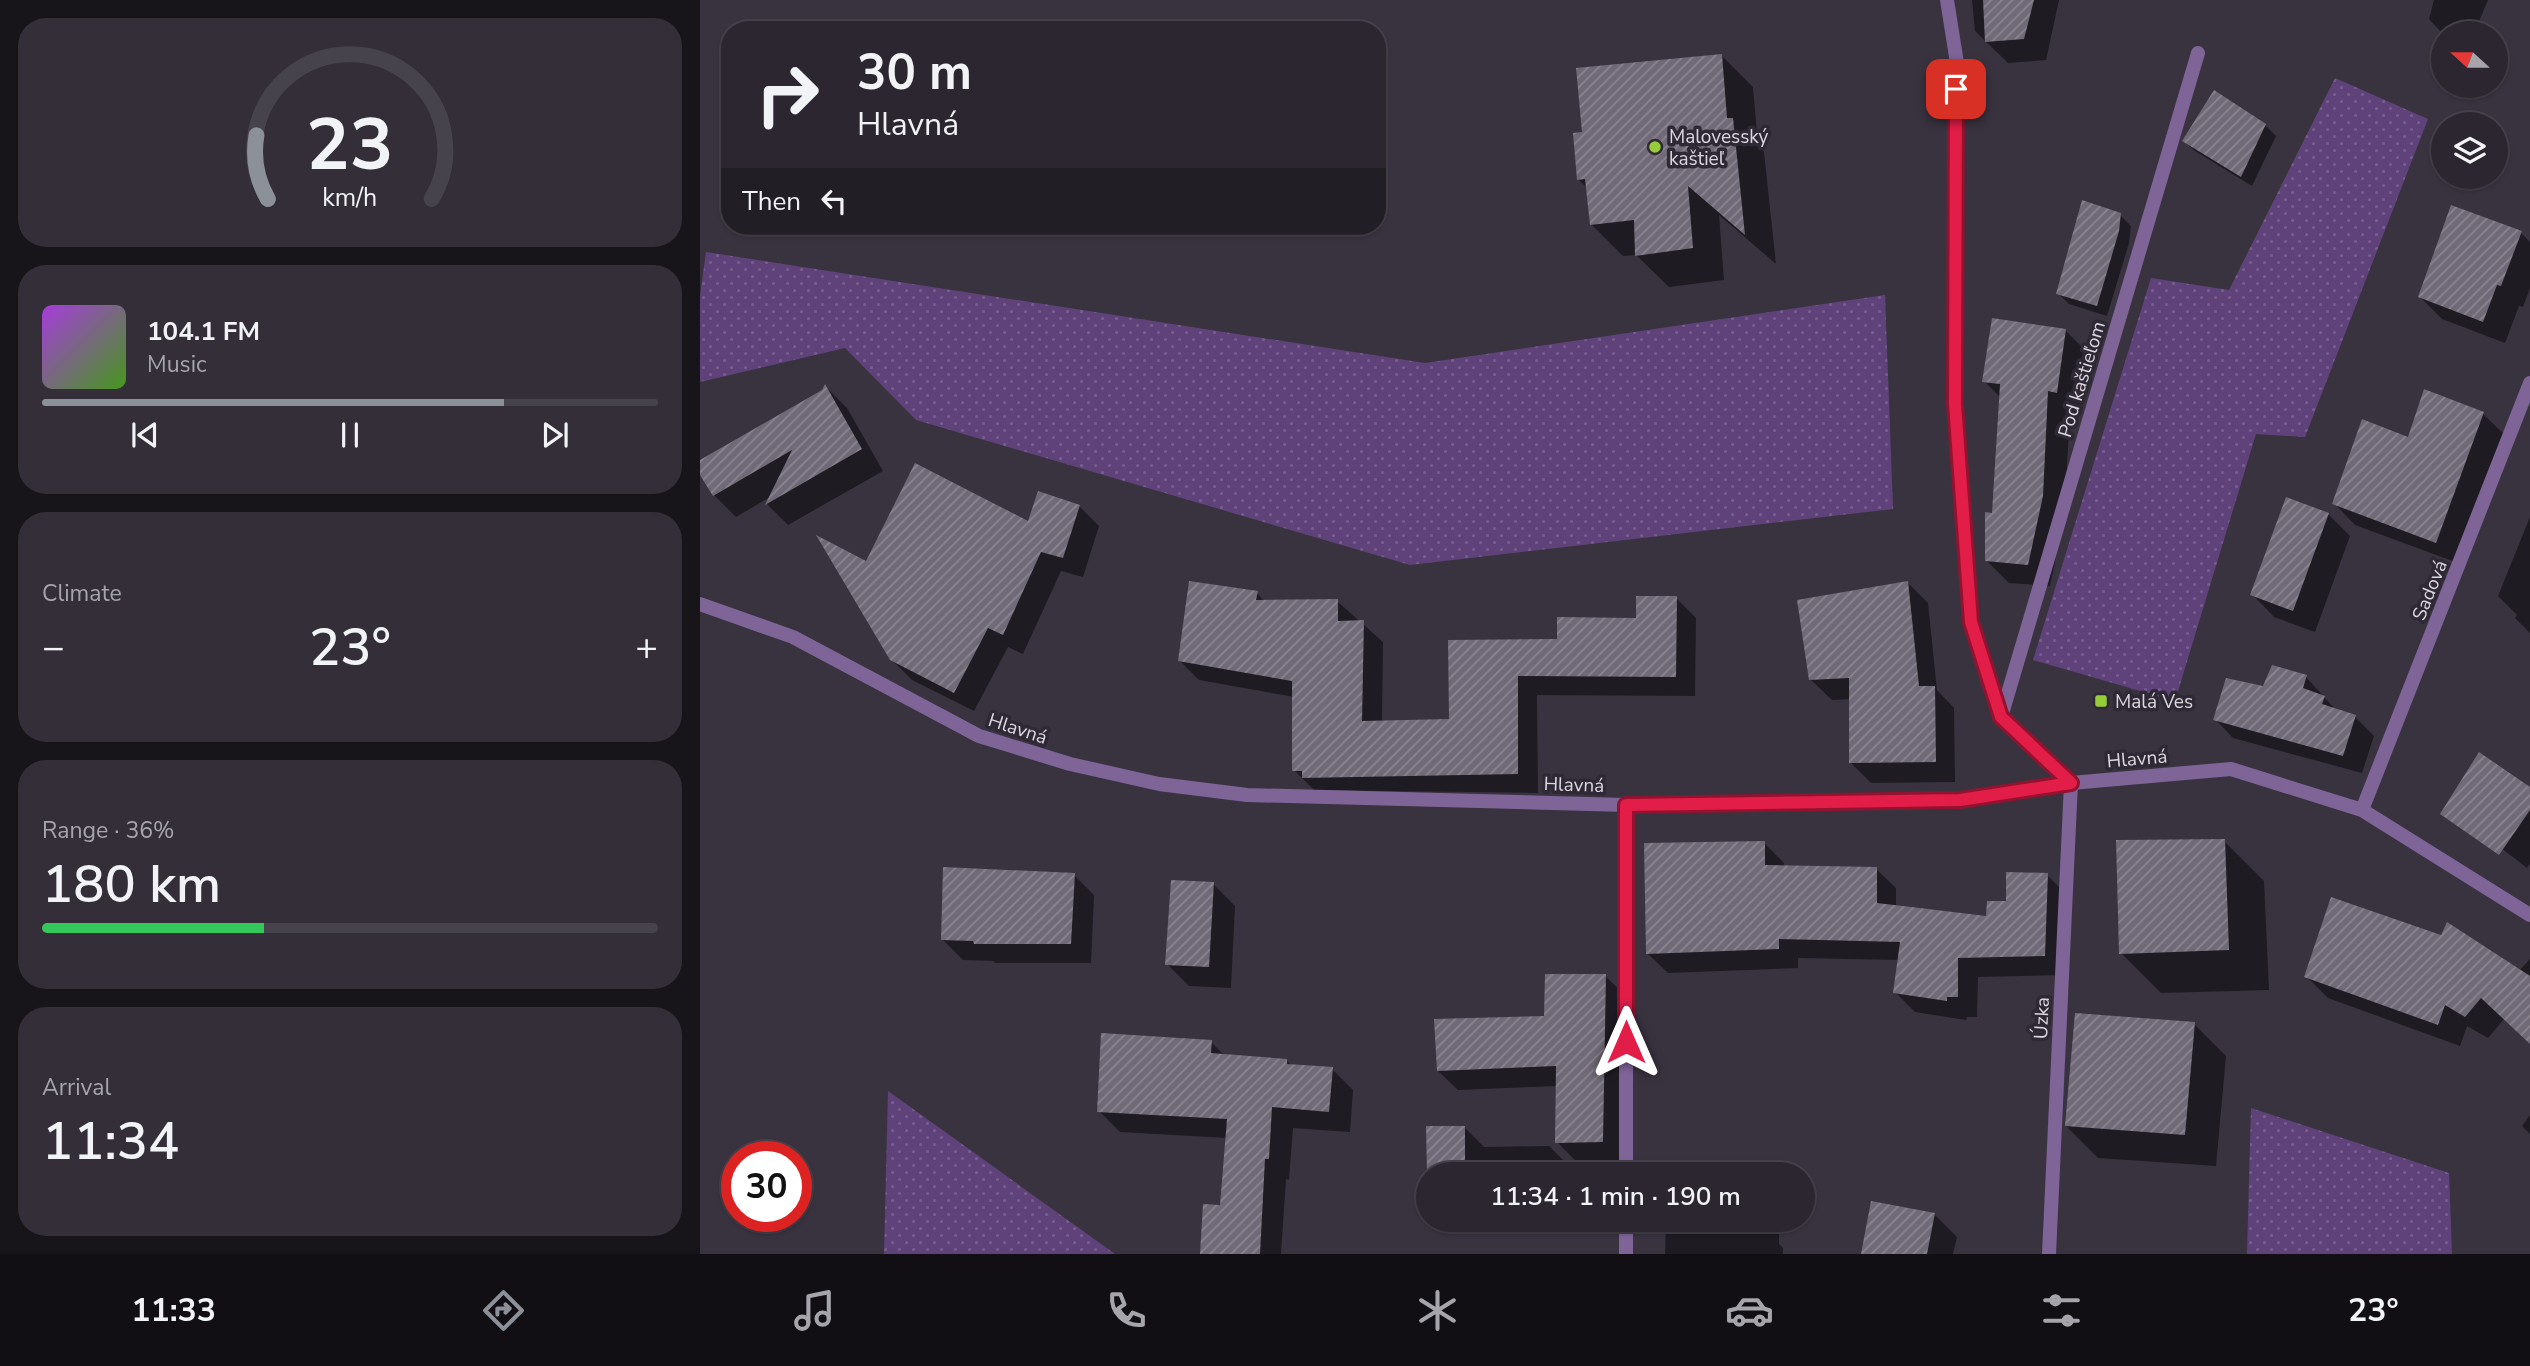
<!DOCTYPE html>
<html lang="en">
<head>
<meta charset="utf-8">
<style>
  body { margin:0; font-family:"Nunito Sans",sans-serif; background:#332e38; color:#f1f3f6; height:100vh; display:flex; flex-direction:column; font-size:26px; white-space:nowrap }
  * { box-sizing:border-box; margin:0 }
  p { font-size:23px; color:#a6a5ab }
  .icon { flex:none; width:38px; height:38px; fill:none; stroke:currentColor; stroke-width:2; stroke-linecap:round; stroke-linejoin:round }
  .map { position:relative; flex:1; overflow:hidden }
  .drawer { display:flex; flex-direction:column; gap:18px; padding:18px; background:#18151a; width:700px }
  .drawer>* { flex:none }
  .hud { position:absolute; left:21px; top:21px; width:665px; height:214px; border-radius:28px; box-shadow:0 2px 5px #0004,0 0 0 2px #47434c; background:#2b2630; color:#f1f3f6; overflow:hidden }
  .needle { width:46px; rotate:291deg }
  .controls { position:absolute; left:1731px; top:21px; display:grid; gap:14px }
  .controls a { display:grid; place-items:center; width:77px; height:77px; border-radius:50%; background:#2b2630; box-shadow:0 2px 5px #0004,0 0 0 2px #47434c; font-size:35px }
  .speed { position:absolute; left:21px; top:1141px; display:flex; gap:14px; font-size:35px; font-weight:700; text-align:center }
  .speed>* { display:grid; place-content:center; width:91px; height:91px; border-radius:50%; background:#2b2630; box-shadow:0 2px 5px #0004,0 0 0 2px #47434c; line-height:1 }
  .speed .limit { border:10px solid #d22; background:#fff; color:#111 }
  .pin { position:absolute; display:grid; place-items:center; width:60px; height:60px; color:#fff; margin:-30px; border-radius:14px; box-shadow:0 4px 10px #0006 }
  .me { position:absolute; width:77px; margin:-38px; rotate:0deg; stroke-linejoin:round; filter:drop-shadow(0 0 5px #0008) }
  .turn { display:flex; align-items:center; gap:24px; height:147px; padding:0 21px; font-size:32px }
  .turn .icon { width:91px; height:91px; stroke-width:2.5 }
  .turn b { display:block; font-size:49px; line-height:60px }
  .then { display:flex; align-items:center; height:66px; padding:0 21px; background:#0003; gap:14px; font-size:26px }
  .big { font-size:52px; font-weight:600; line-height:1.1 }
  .drawer .tile { flex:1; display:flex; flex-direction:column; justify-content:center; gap:10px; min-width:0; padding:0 24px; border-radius:28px; background:#332e38 }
  .drawer .dial { align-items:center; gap:0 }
  .dial svg { height:182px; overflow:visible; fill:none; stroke:#47434c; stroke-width:7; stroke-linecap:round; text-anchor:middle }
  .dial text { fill:#f1f3f6; stroke:none }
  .song { display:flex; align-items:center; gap:21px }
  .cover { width:84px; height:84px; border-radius:10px; background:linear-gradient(135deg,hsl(280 70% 55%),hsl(100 70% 35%)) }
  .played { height:7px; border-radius:4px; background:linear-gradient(90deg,#8c9099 75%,#47434c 75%) }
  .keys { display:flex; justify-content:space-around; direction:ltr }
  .heat { display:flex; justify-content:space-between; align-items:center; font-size:38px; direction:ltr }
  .charge { height:10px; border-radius:5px; background:linear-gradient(90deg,#34c759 36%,#47434c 0) }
  .trip { position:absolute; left:716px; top:1162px; width:399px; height:70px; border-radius:35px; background:#2b2630; box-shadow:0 2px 5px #0004,0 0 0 2px #47434c; font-weight:600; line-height:70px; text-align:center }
  .menu { display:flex; height:112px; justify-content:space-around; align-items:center; background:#110f13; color:#a6a5ab }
  .menu .icon { width:49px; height:49px }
  .menu .active { color:#8c9099 }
  .menu b { font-size:32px; color:#f1f3f6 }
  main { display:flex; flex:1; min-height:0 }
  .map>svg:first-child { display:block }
  .grass { fill:url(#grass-dots) }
  .shadow { fill:#0007 }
  .building { fill:url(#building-hatch) }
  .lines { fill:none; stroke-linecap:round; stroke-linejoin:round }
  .street { stroke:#7f6498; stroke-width:14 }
  .route-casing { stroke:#92132f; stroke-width:18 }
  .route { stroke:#e11d48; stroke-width:12 }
  .poi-dot { fill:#97cc39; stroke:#2f2935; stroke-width:2.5 }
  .labels { text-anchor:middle; stroke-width:7; stroke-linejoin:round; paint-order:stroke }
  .poi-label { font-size:19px; fill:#dbd7df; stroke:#2f2935; text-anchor:start }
  .street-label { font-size:19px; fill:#dbd7df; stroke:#2f2935 }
</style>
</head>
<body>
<main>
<section class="drawer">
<div class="tile dial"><svg viewBox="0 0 100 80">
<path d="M14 69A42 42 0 1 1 86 69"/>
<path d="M14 69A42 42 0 0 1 9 41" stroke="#8c9099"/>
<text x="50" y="56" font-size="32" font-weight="700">23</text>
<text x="50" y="72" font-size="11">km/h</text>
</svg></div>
<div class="tile">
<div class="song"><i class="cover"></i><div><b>104.1 FM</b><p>Music</p></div></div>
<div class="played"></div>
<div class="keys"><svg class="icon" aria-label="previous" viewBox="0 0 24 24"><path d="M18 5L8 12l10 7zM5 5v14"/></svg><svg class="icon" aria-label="pause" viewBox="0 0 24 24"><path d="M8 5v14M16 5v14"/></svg><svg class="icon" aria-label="next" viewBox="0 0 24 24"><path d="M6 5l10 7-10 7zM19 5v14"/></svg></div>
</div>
<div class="tile"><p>Climate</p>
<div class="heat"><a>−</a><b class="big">23°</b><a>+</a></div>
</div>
<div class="tile"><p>Range · 36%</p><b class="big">180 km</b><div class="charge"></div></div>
<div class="tile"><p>Arrival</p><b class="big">11:34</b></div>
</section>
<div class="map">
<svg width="1830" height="1254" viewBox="0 0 1830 1254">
  <defs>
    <pattern id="grass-dots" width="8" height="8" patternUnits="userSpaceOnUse" patternTransform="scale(1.75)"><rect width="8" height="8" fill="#60427b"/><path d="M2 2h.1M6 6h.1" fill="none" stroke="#765d8d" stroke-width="1.8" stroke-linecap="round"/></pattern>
    <pattern id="building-hatch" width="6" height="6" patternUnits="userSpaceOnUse" patternTransform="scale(1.75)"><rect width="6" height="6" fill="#706977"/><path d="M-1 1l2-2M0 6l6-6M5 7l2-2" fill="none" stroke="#8a8590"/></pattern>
  </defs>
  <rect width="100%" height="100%" fill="#393340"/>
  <path class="grass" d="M1635 78 1728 119 1605 437 1556 434 1475 701 1333 660 1451 278 1529 290Z
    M6 252 725 363 1185 295 1193 509 710 565 216 420 145 348 0 382V297Z
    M188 1091 415 1254H184Z
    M1551 1108 1749 1173 1752 1254H1547Z"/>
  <path class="shadow" d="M1272 0H1359L1346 60 1308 63 1275 31Z
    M1734 0H1788L1774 33 1743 34 1729 19Z
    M1021 55 1053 87 1058 145 1064 152 1076 264 1019 215 1024 280 969 287 936 255 923 256 891 224 888 189 879 180 884 133Z
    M1565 125 1576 136 1552 186 1495 151 1484 141Z
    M1420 215 1431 226 1429 243 1407 316 1369 304 1358 293Z
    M1821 233 1830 242V288L1823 307 1819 306 1805 343 1742 319 1720 297Z
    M1366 331 1388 353 1379 414 1370 412 1364 518 1350 586 1309 583 1287 561 1293 515 1301 398 1284 381Z
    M126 387 147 408 183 471 88 525 67 504 70 497 36 517 14 495 0 471V462L123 391Z
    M1783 414 1805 435 1758 563 1655 525 1634 503 1709 439Z
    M379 506 399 526 383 577 361 571 323 654 308 647 274 711 212 680 191 659 167 564 329 523Z
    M1628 514 1650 536 1615 632 1574 617 1552 594Z
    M1830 517V633L1815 618 1817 615 1798 596Z
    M1207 582 1228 603 1237 690 1254 708 1255 782 1171 783 1151 763V699L1132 700 1111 680Z
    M557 593 565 602 637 601 683 642 682 722 751 720 859 641 938 619 976 598 996 618 995 696 837 695 838 793 614 790 594 770V697L499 680 479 660Z
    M1606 677 1636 710 1655 717 1674 736 1662 773 1533 738 1515 719 1564 689Z
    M1830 790V864L1827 868 1771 825Z
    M1524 841 1564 881 1569 990 1461 993 1421 953Z
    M1064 843 1084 863V867L1176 869 1196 888V907L1288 918 1347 875 1367 895 1365 975 1278 977 1277 1017H1267L1266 1020 1215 1012 1195 992 1200 960 1098 958V968L968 973 948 954Z
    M374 875 394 895 391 963H295L293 961 263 960 243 940Z
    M513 884 535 906 531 988 489 986 467 964Z
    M1830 959V1043L1804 1019 1788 1038 1767 1026 1760 1046 1628 998 1606 976 1819 971Z
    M905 976 925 995 923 1162H877L857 1142 858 1086 758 1090 738 1071 846 1018Z
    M1494 1024 1526 1056 1516 1166 1398 1158 1366 1126Z
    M511 1042 525 1056 587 1061 592 1066 632 1069 653 1090 650 1132 593 1128 589 1180 586 1179 581 1254H502L521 1207 527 1138 420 1132 399 1111Z
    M1830 1115V1134L1822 1126Z
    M764 1127 784 1147 849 1146 871 1168 872 1174H729L728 1128Z
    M1235 1215 1257 1237 1253 1254H1162Z
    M749 1220H862L751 1221Z
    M963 1220H1079V1244L1083 1248V1254H965L966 1226Z"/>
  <path class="building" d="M1283 0H1334L1324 39 1285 42Z
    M1022 54 1027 118H1033L1045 235 988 186 993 248 935 256 934 220 890 225 885 179 877 180 873 133 882 132 876 68Z
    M1514 90 1566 124 1541 177 1482 141Z
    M1382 200 1421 213 1419 231 1397 306 1356 294Z
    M1751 205 1822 231 1801 286 1797 285 1783 322 1718 297Z
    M1292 318 1366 329 1357 393 1348 391 1343 496 1328 565 1285 561V512L1292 513 1300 384 1282 382Z
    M125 384 162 449 65 505 92 450 13 496 0 475V460L122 390Z
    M1724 389 1784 412 1736 543 1632 504 1662 419 1708 437Z
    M215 463 328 521 338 491 380 505 363 558 341 552 303 635 288 628 254 693 190 660 116 535 166 561Z
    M1586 497 1629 513 1593 611 1550 595Z
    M489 581 558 591 556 600 638 599V621L664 620 662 721 749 719 748 640 857 639V617L936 618V596H977L976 677 818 676V774L602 778V771H592V681L478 661Z
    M1208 581 1219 686H1235L1236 762 1149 763V678L1109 680 1097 600Z
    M1572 665 1607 675 1603 688 1625 696 1622 704 1656 715 1643 756 1513 720 1526 678 1563 686Z
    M1779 752 1830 787V810L1799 855 1740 814Z
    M1525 839 1529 950 1419 954 1416 840Z
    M1065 841V865L1177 867V903L1228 909 1286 916 1287 901H1306V872L1348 873 1345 956 1258 958V997H1247V1001L1193 993 1200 942 1079 939V949L946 954 944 843Z
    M243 867 375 873 371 944H274L273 941 241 940Z
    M471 880 514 882 509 967 465 965Z
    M1631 897 1741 935 1747 922 1830 976V1044L1781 998 1765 1017 1745 1005 1738 1025 1604 977Z
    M845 974H906L903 1142 855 1143 856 1066 737 1071 734 1019 844 1016Z
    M1375 1013 1495 1022 1485 1135 1365 1126Z
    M401 1033 512 1040 511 1053 587 1059V1064L633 1067 629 1112 572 1107 569 1159H565L560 1254H500L503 1204 520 1205 527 1119 397 1112Z
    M726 1126H765V1174H727Z
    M1171 1201 1235 1213 1227 1254H1161Z"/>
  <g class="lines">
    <path class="street" d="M1247 0 1257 63 1255 404 1271 622 1301 717 1371 783
      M0 604 93 637 279 736 370 764 459 784 547 795 926 805 1260 800 1371 783 1531 769 1662 810 1830 915
      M1301 717 1498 53
      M1662 810 1830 383
      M926 1174V805
      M926 1254V1220
      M1349 1254 1371 783"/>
  </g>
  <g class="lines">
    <defs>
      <path id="route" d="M926 1042V805L1260 800 1371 783 1301 717 1271 622 1255 404 1256 89"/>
    </defs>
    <use href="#route" class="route-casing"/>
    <use href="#route" class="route"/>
  </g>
  <g class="poi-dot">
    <circle cx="955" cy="147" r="7"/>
    <rect x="1394" y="694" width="14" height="14" rx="3.5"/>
  </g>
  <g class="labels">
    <g class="poi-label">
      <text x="969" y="143">Malovesský<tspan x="969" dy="22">kaštieľ</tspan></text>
      <text x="1415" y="708">Malá Ves</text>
    </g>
    <g class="street-label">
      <text transform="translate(1381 379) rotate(-73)" y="7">Pod kaštieľom</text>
      <text transform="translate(1729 590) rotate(-68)" y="7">Sadová</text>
      <text transform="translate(318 728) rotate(18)" y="7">Hlavná</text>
      <text transform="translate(1437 758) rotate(-5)" y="7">Hlavná</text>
      <text transform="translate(874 784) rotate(2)" y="7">Hlavná</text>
      <text transform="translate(1341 1018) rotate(-87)" y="7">Úzka</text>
    </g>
  </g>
</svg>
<div class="controls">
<a><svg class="needle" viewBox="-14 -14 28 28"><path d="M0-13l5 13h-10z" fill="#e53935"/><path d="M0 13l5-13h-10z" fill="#a6a5ab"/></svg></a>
<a><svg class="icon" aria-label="layers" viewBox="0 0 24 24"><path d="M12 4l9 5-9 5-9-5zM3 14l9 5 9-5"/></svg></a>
</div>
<div class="speed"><div class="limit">30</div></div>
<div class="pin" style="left:1256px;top:89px;background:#d93025"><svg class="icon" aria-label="arrive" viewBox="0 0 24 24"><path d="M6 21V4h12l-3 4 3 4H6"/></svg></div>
<svg class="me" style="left:926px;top:1042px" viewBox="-20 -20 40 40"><path d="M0-17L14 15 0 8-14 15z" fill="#e11d48" stroke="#fff" stroke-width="4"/></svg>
<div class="trip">11:34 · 1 min · 190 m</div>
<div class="hud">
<div class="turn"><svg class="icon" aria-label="right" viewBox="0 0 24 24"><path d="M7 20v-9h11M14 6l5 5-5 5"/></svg><div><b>30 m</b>Hlavná</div></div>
<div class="then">Then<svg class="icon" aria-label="left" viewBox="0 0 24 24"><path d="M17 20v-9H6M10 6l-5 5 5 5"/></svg></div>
</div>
</div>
</main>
<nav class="menu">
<b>11:33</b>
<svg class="icon active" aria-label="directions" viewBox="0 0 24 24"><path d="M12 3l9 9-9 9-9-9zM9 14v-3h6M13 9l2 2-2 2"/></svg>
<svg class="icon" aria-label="music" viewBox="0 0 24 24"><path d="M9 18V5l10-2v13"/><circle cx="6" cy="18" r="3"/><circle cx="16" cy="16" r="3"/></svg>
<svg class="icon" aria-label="phone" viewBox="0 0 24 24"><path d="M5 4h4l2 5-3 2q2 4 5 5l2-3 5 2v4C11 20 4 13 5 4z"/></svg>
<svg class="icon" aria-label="climate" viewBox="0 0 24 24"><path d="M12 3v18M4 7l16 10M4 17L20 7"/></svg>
<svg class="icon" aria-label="car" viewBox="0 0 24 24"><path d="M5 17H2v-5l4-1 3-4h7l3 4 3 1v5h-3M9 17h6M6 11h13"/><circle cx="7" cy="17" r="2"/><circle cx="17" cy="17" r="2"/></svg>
<svg class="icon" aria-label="filters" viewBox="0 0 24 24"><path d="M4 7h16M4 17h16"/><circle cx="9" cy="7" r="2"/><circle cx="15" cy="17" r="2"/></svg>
<b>23°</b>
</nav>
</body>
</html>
